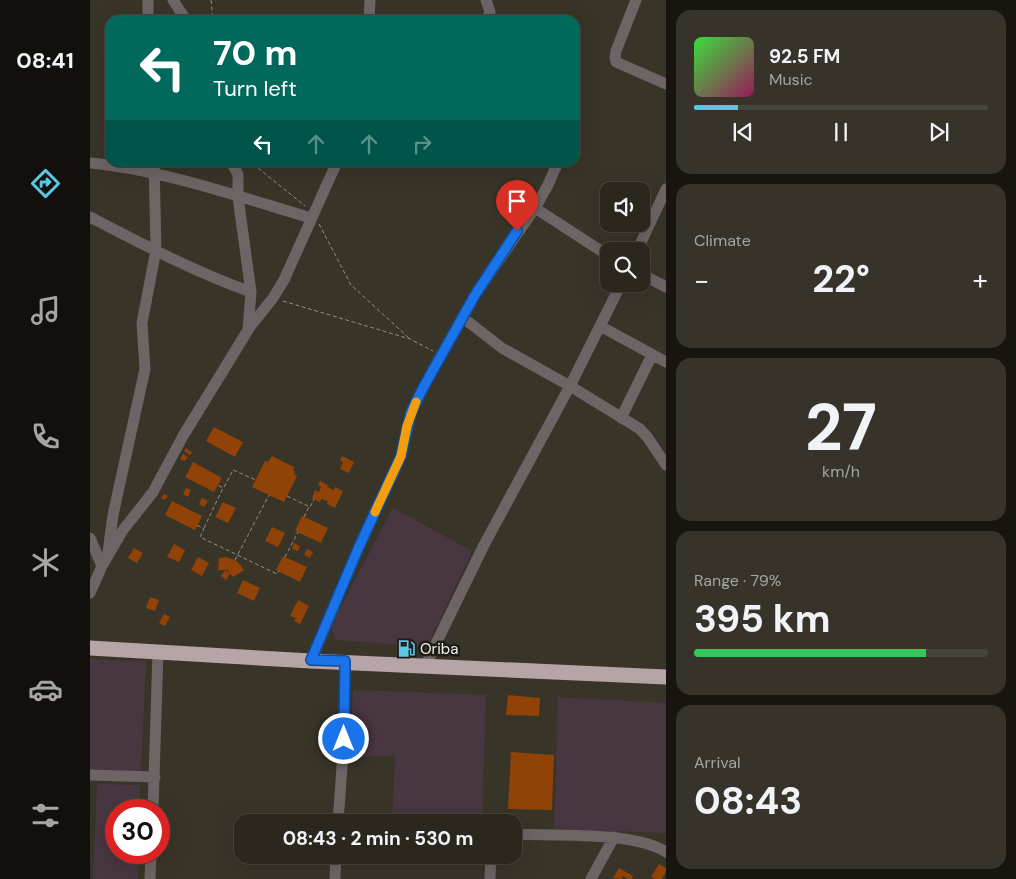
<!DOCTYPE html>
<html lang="en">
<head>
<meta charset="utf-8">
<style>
  body { margin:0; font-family:"DM Sans",sans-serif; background:#37332b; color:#f1f3f6; height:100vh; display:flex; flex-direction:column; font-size:19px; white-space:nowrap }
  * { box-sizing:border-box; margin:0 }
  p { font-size:16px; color:#a6a5a4 }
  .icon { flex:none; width:28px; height:28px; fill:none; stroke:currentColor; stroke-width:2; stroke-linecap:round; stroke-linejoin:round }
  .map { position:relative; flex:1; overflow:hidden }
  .details { display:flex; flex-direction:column; gap:10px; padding:10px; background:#181510; width:350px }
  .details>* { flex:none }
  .top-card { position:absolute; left:15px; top:15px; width:475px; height:152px; border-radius:15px; box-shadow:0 5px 20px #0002,0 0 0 1px #47443c; background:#00695c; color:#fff; overflow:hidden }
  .buttons { position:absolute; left:510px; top:182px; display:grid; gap:10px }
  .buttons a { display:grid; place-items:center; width:50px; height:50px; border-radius:10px; background:#2b271e; box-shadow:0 5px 20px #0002,0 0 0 1px #47443c; font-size:25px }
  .speed { position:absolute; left:15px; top:799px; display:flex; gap:10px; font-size:25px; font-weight:700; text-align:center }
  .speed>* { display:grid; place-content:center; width:65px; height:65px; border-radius:50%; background:#2b271e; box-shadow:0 5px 20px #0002,0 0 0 1px #47443c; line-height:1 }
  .speed .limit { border:8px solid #d22; background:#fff; color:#111 }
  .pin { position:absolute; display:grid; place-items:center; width:42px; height:42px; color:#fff; margin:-51px -21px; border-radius:50% 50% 50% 0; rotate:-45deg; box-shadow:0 0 5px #0007 }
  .pin .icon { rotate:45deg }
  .me { position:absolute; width:55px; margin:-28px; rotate:0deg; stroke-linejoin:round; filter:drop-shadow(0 0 4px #0008) }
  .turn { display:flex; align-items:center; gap:18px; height:105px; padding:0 25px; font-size:22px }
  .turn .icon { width:65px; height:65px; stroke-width:2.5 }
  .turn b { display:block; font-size:35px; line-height:42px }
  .lanes { display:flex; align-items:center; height:48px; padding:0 25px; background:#0003; justify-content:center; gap:25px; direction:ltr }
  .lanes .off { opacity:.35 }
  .big { font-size:38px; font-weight:700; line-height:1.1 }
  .details .tile { flex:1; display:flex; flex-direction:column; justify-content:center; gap:8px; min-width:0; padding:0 18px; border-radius:15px; background:#37332b }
  .details .dial { align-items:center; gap:0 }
  .dial b { font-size:65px; line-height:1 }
  .song { display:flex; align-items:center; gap:15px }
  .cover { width:60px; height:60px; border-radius:8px; background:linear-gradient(135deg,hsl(120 70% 55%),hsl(330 70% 35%)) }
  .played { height:5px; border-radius:2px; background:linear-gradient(90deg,#5ac8e5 15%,#47443c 15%) }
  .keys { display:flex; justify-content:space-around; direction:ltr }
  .heat { display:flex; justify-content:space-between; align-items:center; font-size:28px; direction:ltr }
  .charge { height:8px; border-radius:4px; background:linear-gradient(90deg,#34c759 79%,#47443c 0) }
  .trip { position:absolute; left:144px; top:814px; width:288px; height:50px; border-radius:15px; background:#2b271e; box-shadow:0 5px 20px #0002,0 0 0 1px #47443c; font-weight:700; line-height:50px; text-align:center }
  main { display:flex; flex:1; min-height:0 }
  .dock { display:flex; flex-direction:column; width:90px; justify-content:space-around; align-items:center; background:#11100c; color:#a6a5a4 }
  .dock .icon { width:35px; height:35px }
  .dock .current { color:#5ac8e5 }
  .dock b { font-size:22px; color:#f1f3f6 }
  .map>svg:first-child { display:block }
  .industrial { fill:#483641 }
  .building { fill:#914206 }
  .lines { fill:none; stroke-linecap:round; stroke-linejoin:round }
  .path { stroke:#918e83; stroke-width:1; stroke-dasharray:4 2.5; stroke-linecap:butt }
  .minor { stroke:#6c6465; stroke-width:11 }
  .highway { stroke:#b6a4a7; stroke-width:15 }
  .route-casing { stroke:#114b97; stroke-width:12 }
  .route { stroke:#1a73e8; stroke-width:9 }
  .slow { stroke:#f59e0b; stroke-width:9 }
  .labels { text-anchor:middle; stroke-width:5; stroke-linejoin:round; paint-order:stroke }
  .poi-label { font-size:15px; fill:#f5f3eb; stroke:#1e1c17; text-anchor:start }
</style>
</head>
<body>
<main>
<nav class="dock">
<b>08:41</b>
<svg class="icon current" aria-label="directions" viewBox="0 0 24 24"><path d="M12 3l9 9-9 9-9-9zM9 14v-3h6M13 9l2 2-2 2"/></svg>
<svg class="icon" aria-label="music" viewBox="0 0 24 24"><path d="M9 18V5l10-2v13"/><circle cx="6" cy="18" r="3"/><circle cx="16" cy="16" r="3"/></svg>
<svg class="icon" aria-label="phone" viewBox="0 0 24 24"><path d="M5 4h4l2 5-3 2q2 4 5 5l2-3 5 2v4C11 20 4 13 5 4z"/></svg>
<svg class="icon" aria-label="climate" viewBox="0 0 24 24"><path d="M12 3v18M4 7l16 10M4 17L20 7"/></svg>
<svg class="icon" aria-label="car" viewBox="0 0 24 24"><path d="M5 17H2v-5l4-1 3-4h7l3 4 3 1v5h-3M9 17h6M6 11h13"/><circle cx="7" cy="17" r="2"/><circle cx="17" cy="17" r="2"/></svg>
<svg class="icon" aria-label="filters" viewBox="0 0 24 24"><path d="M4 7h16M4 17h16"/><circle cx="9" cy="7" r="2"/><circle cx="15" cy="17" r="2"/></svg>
</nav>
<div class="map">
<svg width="576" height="879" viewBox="0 0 576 879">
  <rect width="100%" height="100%" fill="#393428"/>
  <path class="industrial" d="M303 508 382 551 337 647 247 640 240 627Z
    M0 659 56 661 51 773 0 771Z
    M263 690 396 695 392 822H302L305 756 260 757Z
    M468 697 576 703V833L464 829Z
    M7 784 50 785V810H26V852L48 853V879H3Z"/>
  <path class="building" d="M124 427 153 442 145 457 116 441Z
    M96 448 102 452 100 455 94 451Z
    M93 454 98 457 95 461 90 459Z
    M182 456 204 467 203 470 205 471 204 474 207 476 194 502 162 487 175 461 178 462Z
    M252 456 264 462 259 473 250 469 253 462 250 460Z
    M103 462 132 478 124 492 95 477Z
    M230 481 238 485 237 487 244 490 245 487 253 491 245 508 237 504 238 501 231 499 230 502 222 498 225 490 229 492 231 487 228 485Z
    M96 488 101 490 98 497 93 494Z
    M74 494 78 496 75 500 71 498Z
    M112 498 118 501 114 507 109 504Z
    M82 501 112 516 105 530 75 515Z
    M133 502 146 508 138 523 125 517Z
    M212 516 238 528 231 543 205 531Z
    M182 527 195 533 188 547 175 541Z
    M204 543 210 546 208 551 202 549Z
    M84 544 95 550 89 562 77 557Z
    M44 548 53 553 47 563 38 558Z
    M217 549 223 552 220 558 214 555Z
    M193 556 217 567 210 582 186 570Z
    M108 557 119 563 112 576 101 570Z
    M136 557 147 561 154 570 143 577 137 570H128L129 558Z
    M135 570 140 574 136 580 131 576Z
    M153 580 170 588 164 601 147 593Z
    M60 597 69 600 65 611 56 608Z
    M208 600 219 606 210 624 204 621 206 618 200 616Z
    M74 614 80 617 75 626 69 623Z
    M418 695 450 698 449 716 416 715Z
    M421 752 464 755 462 810 418 809Z
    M569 864 576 868V871L572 879H565L561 877Z
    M529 868 543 876 542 879H538L533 876 532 879 523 878Z"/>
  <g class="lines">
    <path class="path" d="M121 0 123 20
      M166 162 168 168 215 206
      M229 224 261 285 320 339
      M193 301 320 339 343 351
      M134 487 143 470 166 480
      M197 496 220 507 224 499
      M214 517 219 507
      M107 525 114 529 110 537 187 574 189 571
      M114 528 133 488 128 485
      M195 557 208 532
      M145 560 179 495"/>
    <path class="minor" d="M83 0 96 20
      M396 0 400 12 397 20
      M546 0 526 51 525 58 526 62 576 84
      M58 20V0
      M279 20 280 0
      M468 162 458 185 445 208 519 256
      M0 163C73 170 150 197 221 218
      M0 217C52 244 105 272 161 292
      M547 251 576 189
      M551 274 576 287
      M372 317 412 348 480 386 550 429 558 438 576 465
      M510 326 576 362
      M159 328 183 298 194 280 247 162
      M531 418 562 355
      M0 538 12 566 0 593
      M18 552 23 515 55 369 52 323 66 250 64 162
      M12 566 33 530 63 492 93 436 158 330 161 292 148 197V174L141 162
      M221 661 268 549 311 456 321 413 333 388 385 295 445 208
      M335 666 394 545 480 386 531 284
      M0 775 65 777
      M63 810 68 651
      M248 822 254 739 255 661
      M422 834C463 836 543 831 576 852
      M60 879 61 852
      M245 879 246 855
      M400 879 401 855
      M501 879 524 837"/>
    <path class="highway" d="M0 648 221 661 576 677"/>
  </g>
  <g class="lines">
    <defs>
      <path id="route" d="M254 739 255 661 221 660 268 549 311 456 321 412 333 388 385 295 427 231"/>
    </defs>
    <use href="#route" class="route-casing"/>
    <use href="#route" class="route"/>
    <path class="slow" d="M285 512 311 456 317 426 326 402"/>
  </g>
  <defs>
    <symbol id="fuel-bare" viewBox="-9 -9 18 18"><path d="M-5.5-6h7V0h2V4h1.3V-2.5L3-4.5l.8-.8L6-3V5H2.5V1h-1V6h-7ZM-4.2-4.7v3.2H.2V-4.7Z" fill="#5ac8e5" stroke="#1e1c17" stroke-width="2.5" paint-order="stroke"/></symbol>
  </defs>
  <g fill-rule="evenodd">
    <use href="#fuel-bare" x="304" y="636" width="25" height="25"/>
  </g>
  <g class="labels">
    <g class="poi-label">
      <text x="330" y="654">Oriba</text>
    </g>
  </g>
</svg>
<div class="buttons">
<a><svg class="icon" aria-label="sound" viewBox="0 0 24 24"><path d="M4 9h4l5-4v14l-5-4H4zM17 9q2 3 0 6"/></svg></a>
<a><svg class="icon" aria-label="search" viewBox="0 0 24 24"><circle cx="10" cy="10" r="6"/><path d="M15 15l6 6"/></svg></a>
</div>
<div class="speed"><div class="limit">30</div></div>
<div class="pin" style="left:427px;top:231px;background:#d93025"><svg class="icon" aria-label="arrive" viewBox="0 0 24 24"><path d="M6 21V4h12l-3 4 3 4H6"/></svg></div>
<svg class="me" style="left:254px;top:739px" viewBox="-20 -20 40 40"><circle r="17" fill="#1a73e8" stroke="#fff" stroke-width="3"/><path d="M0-11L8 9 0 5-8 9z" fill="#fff"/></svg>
<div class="trip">08:43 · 2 min · 530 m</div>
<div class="top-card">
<div class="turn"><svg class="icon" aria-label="left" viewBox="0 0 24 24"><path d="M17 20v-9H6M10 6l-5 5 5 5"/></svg><div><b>70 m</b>Turn left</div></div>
<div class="lanes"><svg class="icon" aria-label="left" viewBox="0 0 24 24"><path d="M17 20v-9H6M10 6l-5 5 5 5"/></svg><svg class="icon off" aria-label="ahead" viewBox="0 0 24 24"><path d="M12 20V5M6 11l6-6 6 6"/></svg><svg class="icon off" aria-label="ahead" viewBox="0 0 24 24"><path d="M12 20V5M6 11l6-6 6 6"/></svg><svg class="icon off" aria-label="right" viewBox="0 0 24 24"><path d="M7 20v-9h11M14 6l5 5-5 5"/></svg></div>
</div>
</div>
<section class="details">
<div class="tile">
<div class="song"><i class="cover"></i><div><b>92.5 FM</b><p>Music</p></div></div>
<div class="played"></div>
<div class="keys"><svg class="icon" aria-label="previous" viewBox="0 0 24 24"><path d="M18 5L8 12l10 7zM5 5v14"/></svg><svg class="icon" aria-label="pause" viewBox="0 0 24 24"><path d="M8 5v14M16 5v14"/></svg><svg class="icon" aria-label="next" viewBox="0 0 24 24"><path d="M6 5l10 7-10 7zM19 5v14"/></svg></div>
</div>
<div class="tile"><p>Climate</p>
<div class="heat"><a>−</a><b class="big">22°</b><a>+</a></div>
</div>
<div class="tile dial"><b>27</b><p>km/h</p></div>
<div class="tile"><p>Range · 79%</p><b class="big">395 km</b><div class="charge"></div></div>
<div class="tile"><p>Arrival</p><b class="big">08:43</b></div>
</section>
</main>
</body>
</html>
